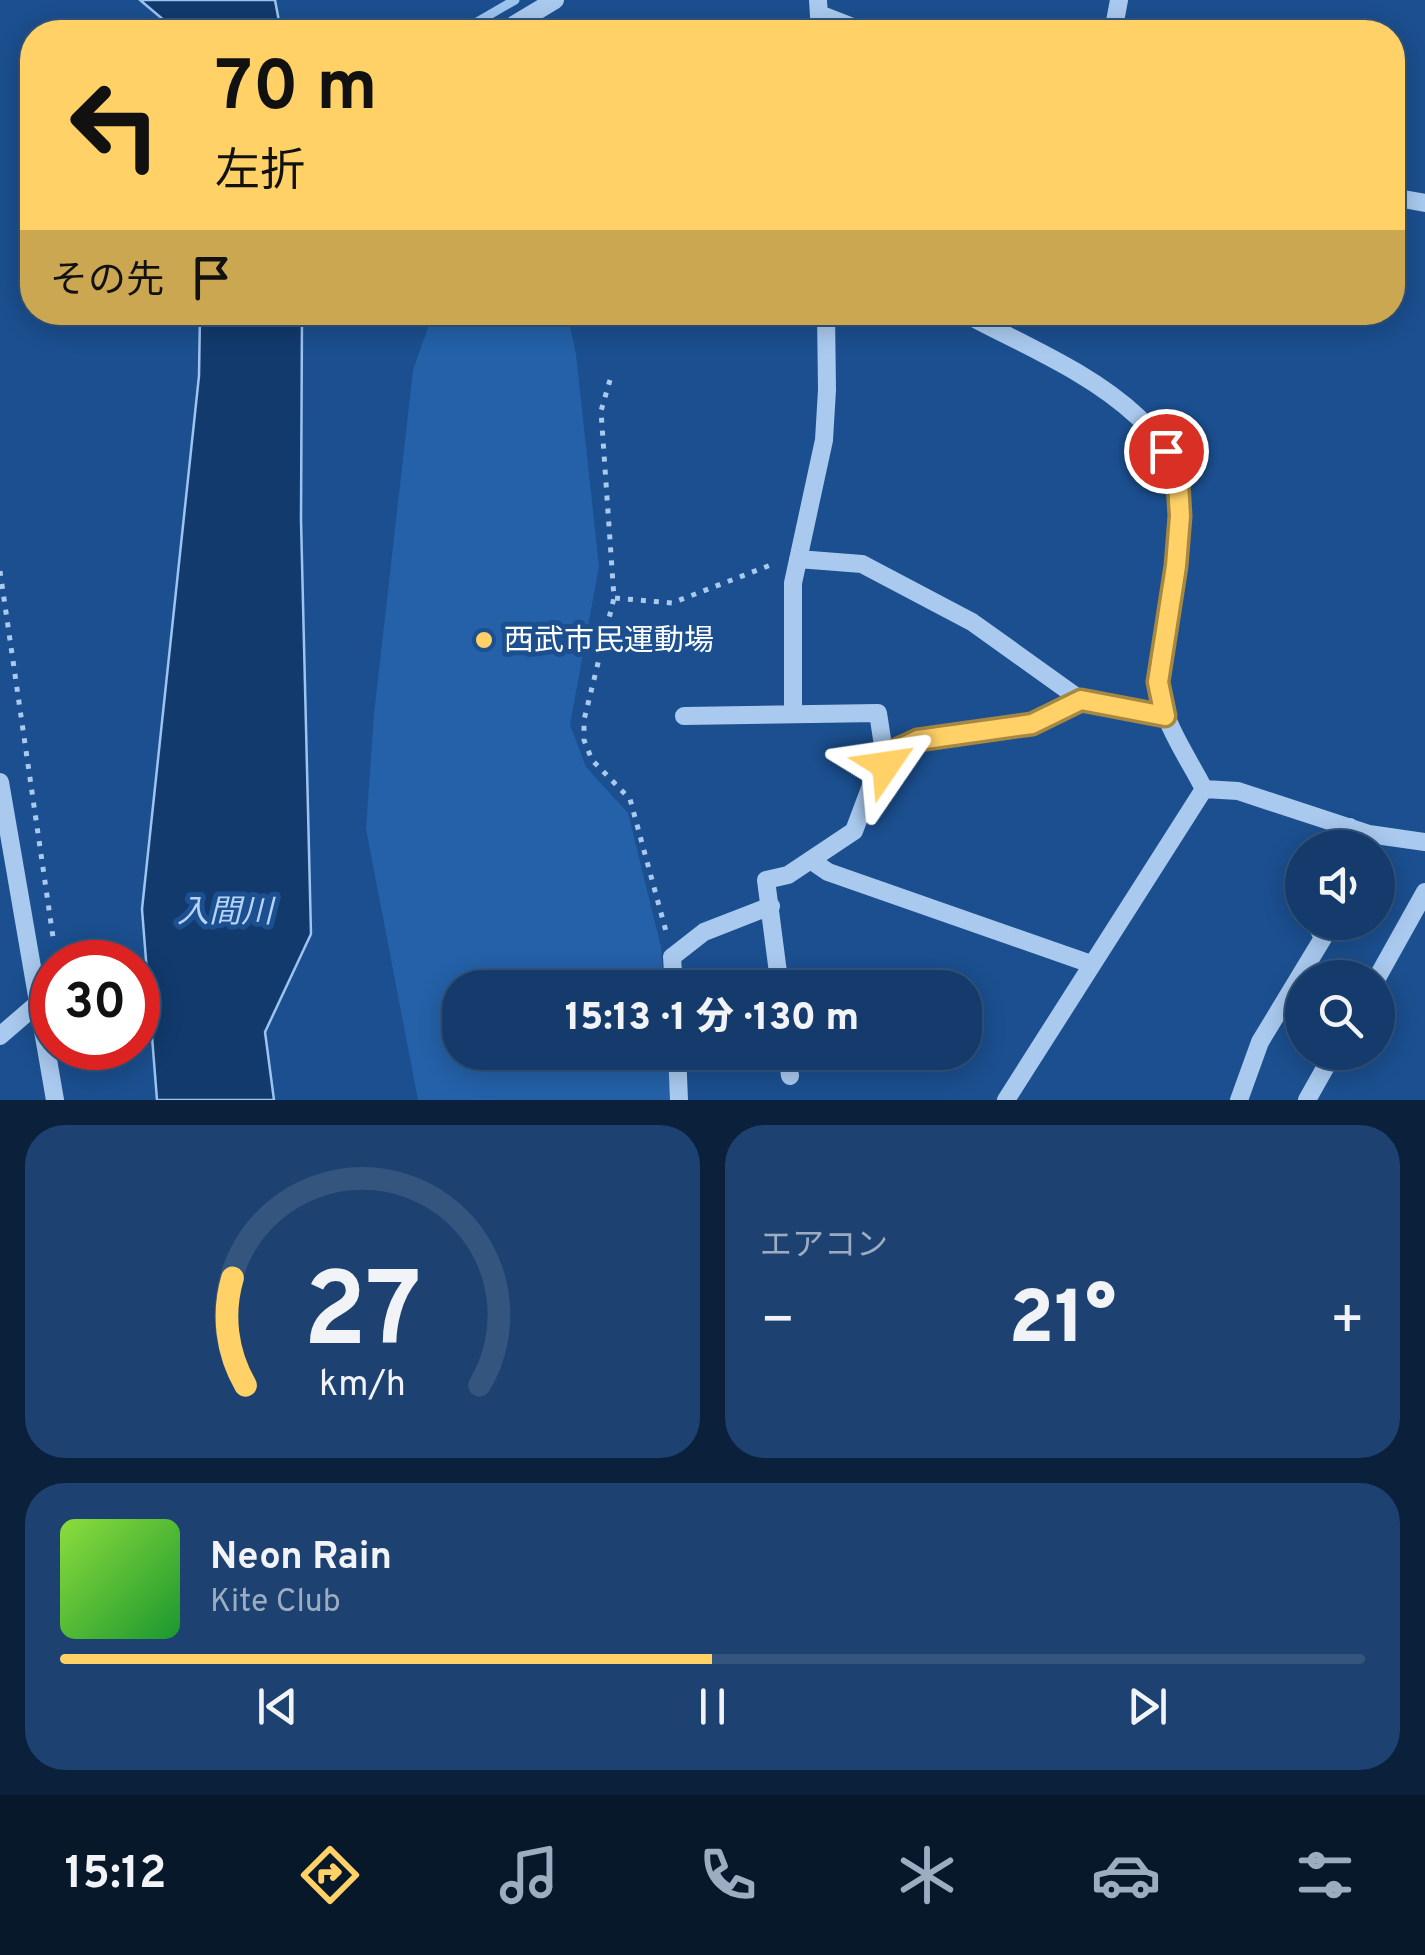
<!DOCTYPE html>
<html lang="ja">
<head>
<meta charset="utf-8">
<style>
  body { margin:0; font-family:Overpass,"Noto Sans JP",sans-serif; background:#1d4271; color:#f1f3f6; height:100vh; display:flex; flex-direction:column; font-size:38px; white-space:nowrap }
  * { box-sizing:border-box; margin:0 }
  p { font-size:32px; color:#9dadc1 }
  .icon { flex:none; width:55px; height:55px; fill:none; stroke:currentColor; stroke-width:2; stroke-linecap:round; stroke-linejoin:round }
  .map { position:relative; height:1100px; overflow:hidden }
  .side { display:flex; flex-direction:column; gap:25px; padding:25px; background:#0b203b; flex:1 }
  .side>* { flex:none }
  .hud { position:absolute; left:20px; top:20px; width:1385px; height:305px; border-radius:40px; box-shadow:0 5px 25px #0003,0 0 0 2px #33557e; background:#ffd166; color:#111; overflow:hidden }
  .fabs { position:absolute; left:1285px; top:830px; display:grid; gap:20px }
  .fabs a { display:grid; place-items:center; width:110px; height:110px; border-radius:50%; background:#143b6b; box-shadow:0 5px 25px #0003,0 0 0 2px #33557e; font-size:50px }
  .speed { position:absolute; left:30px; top:940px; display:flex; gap:20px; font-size:50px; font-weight:700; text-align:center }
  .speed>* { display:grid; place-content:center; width:130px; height:130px; border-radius:50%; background:#143b6b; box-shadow:0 5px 25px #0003,0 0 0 2px #33557e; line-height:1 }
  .speed .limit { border:15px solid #d22; background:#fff; color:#111 }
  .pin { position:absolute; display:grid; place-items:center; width:85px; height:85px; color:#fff; margin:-42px; border:5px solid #fff; border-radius:50%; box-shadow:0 2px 10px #0007 }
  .me { position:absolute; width:110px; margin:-55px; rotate:58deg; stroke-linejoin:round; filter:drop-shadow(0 0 8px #0008) }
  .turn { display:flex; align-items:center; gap:35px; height:210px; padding:0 30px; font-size:45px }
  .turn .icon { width:130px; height:130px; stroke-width:2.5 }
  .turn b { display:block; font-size:70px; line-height:85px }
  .then { display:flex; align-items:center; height:95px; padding:0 30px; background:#0003; gap:20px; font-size:38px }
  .big { font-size:75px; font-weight:800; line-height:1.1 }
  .side .widget { flex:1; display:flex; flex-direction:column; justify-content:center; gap:15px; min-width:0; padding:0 35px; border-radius:40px; background:#1d4271 }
  .side .dial { align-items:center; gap:0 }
  .dial svg { height:260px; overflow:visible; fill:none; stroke:#33557e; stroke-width:7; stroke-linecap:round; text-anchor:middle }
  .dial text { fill:#f1f3f6; stroke:none }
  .song { display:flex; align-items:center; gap:30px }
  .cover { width:120px; height:120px; border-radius:15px; background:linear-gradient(135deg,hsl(90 70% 55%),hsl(130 70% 35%)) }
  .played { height:10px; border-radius:5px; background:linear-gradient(90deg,#ffd166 50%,#33557e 50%) }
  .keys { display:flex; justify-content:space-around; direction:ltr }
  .heat { display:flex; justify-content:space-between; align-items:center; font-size:55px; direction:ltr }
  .side .tiles { flex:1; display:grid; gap:25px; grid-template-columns:1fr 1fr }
  .widget:last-child { grid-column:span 2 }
  .trip { position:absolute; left:442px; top:970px; width:540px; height:100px; border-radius:40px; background:#143b6b; box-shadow:0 5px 25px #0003,0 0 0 2px #33557e; font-weight:800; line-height:100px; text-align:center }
  .dock { display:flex; height:160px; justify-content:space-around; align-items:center; background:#08182b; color:#9dadc1 }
  .dock .icon { width:70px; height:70px }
  .dock .selected { color:#ffd166 }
  .dock b { font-size:45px; color:#f1f3f6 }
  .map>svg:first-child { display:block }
  .green { fill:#2461a8 }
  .water { fill:#123a6d; stroke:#9cc4f0; stroke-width:2.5 }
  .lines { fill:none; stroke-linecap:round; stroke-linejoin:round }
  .stream { stroke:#9cc4f0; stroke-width:9 }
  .path { stroke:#a9c9ee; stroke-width:5; stroke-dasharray:5 8; stroke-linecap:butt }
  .minor { stroke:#a9c9ee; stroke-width:18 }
  .route-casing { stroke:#a68842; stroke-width:25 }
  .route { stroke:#ffd166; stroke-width:18 }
  .poi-dot { fill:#ffd166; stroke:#1b4f8f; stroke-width:4 }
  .labels { text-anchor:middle; stroke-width:10; stroke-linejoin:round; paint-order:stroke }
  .poi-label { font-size:30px; fill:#fff; stroke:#1b4f8f; text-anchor:start }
  .water-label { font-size:32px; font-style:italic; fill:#b5d3f5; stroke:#1b4f8f }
</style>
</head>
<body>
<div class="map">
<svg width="1425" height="1100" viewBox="0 0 1425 1100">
  <rect width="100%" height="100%" fill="#1b4f8f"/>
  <path class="green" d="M433 313H567L576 354 599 566 570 725 586 767 628 813 661 947 664 987 460 988V1052L668 1053 671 1100H418L366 829 374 714 413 370Z"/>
  <path class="water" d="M140 0H275L281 32H178Z
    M200 313H302L301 520 311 934 265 1032 274 1100H157L142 909 199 376Z"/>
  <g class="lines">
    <path class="stream" d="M460 32 515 0"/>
    <path class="path" d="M610 380 601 411 614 598 584 720V740L592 760 630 799 667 935
      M0 571 54 944
      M615 598 672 603 776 563"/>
    <path class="minor" d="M818 0 820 32
      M819 14 865 32
      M502 32 555 0
      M1113 32 1119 0
      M1392 197 1425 203
      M962 312C1021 344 1089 371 1138 417 1200 474 1177 560 1166 633 1163 649 1157 669 1158 685 1163 723 1187 756 1204 789
      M798 559 862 564 972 622 1081 700
      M793 713V583L824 440 827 390 826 312
      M684 716 878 713 886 765
      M0 782 55 1100
      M1204 789 1238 791 1369 834 1425 842
      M1338 848 1350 827
      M812 861 828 872 1091 964
      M1377 978 1425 892
      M674 988 672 957 704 932 771 906
      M780 988 766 880 788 875 854 831 872 783 896 751 917 741 1032 724 1081 700 1165 716
      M0 1036 37 1004
      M677 1052 679 1100
      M787 1052 790 1076
      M1006 1100 1204 789
      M1239 1100 1260 1042 1323 938 1315 922
      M1307 1100 1334 1052"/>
  </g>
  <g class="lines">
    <defs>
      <path id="route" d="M886 765 896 750 918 740 1032 724 1081 700 1165 716 1158 682 1176 566 1180 516 1178 483 1166 451"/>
    </defs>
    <use href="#route" class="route-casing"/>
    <use href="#route" class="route"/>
  </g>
  <circle class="poi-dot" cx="484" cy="640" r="10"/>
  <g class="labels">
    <g class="poi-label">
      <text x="504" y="650">西武市民運動場</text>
    </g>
    <g class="water-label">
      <text x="225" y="922">入間川</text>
    </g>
  </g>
</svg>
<div class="fabs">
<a><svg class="icon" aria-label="sound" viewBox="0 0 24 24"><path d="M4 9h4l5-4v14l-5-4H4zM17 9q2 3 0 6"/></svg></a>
<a><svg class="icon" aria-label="search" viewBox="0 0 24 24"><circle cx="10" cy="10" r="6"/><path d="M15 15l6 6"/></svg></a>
</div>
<div class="speed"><div class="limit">30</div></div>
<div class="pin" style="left:1166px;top:451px;background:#d93025"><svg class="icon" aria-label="arrive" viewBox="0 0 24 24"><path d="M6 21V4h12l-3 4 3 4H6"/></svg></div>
<svg class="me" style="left:886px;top:765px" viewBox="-20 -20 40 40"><path d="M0-17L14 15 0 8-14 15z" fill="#ffd166" stroke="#fff" stroke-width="4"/></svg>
<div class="trip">15:13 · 1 分 · 130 m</div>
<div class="hud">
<div class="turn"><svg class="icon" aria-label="left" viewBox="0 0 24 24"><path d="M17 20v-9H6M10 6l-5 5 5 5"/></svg><div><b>70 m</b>左折</div></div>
<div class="then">その先<svg class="icon" aria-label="arrive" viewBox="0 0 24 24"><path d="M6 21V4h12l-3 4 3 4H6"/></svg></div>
</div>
</div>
<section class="side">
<div class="tiles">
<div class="widget dial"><svg viewBox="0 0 100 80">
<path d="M14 69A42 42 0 1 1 86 69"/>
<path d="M14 69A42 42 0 0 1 10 36" stroke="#ffd166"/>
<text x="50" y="56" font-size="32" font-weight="700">27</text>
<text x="50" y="72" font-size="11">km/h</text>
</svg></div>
<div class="widget"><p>エアコン</p>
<div class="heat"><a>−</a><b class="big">21°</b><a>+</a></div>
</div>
<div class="widget">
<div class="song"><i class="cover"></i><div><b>Neon Rain</b><p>Kite Club</p></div></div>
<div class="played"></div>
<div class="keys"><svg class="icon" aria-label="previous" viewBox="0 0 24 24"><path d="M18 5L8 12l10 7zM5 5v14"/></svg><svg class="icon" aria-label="pause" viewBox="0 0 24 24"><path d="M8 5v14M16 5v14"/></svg><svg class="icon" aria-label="next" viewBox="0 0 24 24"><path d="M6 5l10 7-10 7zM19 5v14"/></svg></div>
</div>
</div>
</section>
<nav class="dock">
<b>15:12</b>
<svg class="icon selected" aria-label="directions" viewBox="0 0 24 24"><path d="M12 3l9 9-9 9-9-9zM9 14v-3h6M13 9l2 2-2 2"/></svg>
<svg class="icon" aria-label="music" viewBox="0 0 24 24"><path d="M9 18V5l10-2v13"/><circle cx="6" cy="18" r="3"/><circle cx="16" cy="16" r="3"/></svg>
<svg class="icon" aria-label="phone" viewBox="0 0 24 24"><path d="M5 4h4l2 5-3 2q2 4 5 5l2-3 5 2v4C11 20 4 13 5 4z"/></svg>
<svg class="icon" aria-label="climate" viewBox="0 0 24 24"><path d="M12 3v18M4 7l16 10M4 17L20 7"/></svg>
<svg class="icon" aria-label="car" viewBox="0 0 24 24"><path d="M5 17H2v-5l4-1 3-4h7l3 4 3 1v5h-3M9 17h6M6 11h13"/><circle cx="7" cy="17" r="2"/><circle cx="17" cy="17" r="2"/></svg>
<svg class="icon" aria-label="filters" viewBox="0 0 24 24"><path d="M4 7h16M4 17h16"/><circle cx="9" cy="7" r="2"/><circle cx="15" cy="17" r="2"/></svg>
</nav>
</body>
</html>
